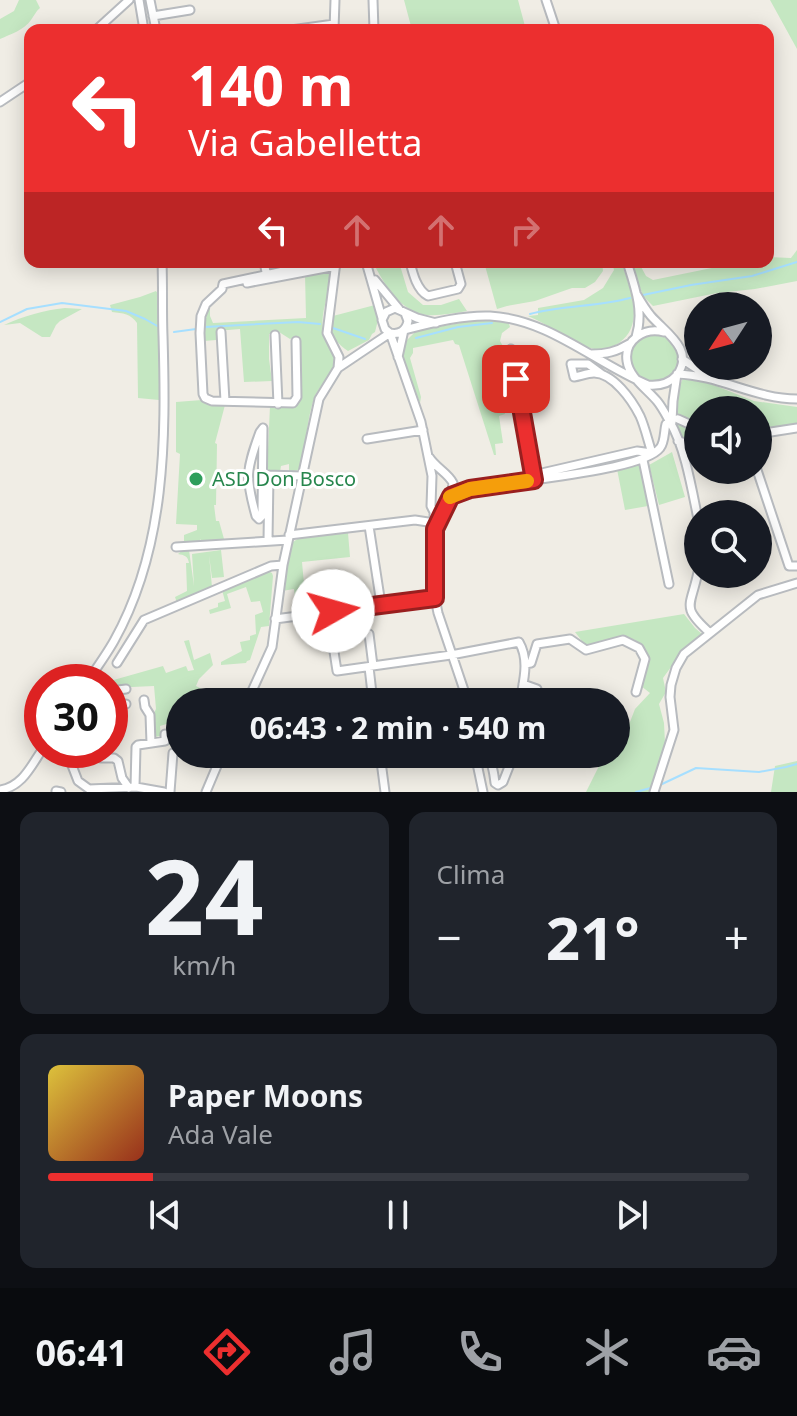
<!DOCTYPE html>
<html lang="it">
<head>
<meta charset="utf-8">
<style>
  body { margin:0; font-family:"Noto Sans",sans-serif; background:#20242c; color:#f1f3f6; height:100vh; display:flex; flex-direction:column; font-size:30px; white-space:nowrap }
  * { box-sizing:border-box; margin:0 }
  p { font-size:26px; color:#9ea1a6 }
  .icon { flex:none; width:44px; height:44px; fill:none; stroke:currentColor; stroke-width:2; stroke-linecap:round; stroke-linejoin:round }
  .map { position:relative; height:792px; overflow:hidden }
  .side { display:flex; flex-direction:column; gap:20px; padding:20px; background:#0d0f14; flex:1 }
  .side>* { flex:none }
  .banner { position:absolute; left:24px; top:24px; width:750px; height:244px; border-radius:16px; box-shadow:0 4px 20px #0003; background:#ec2f2f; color:#fff; overflow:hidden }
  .needle { width:52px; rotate:234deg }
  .fabs { position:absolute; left:684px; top:292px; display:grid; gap:16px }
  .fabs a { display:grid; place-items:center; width:88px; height:88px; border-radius:50%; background:#171b24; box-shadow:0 4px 20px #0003; font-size:40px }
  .speed { position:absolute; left:24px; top:664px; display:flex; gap:16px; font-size:40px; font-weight:700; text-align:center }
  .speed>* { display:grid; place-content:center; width:104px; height:104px; border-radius:50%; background:#171b24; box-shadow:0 4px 20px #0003; line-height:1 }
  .speed .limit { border:12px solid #d22; background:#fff; color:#111 }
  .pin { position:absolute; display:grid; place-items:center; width:68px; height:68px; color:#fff; margin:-34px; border-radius:16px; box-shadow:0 4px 12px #0006 }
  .me { position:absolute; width:88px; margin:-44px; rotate:83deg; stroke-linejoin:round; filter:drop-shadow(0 0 6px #0008) }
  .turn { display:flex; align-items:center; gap:28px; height:168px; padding:0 32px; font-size:36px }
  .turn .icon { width:104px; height:104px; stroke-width:2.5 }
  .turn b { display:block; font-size:56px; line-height:68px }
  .lanes { display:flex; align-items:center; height:76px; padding:0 32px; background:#0003; justify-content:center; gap:40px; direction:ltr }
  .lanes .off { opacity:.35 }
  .big { font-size:60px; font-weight:700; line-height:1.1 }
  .side .widget { flex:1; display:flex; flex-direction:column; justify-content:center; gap:12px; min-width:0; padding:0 28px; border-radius:16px; background:#20242c }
  .side .dial { align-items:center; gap:0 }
  .dial b { font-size:104px; line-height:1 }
  .song { display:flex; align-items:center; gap:24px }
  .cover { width:96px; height:96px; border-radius:12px; background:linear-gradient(135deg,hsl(50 70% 55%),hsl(10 70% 35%)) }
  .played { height:8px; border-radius:4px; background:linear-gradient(90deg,#ec2f2f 15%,#363941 15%) }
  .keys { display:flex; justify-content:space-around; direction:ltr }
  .heat { display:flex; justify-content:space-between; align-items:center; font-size:44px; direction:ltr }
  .side .tiles { flex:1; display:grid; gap:20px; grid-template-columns:1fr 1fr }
  .widget:last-child { grid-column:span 2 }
  .trip { position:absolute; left:166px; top:688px; width:464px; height:80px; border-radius:40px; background:#171b24; box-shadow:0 4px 20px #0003; font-weight:700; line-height:80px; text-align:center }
  .dock { display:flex; height:128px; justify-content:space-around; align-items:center; background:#090b0e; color:#9ea1a6 }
  .dock .icon { width:56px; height:56px }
  .dock .selected { color:#ec2f2f }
  .dock b { font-size:36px; color:#f1f3f6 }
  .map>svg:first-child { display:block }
  .green { fill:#c5e7c2 }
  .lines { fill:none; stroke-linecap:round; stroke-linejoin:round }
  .stream { stroke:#a6dfff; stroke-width:2 }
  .minor-casing { stroke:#b8bbbf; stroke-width:11 }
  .minor { stroke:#fff; stroke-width:7 }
  .route-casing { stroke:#991f1f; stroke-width:20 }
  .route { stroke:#ec2f2f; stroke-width:14 }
  .slow { stroke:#f59e0b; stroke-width:14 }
  .leisure-dot { fill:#2e9e5b; stroke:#fff; stroke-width:3 }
  .labels { text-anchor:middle; stroke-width:6; stroke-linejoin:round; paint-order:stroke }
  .leisure-label { font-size:20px; fill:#27864d; stroke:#fff; text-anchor:start }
</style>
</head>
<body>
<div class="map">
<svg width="797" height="792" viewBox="0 0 797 792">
  <rect width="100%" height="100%" fill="#f0ede5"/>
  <path class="green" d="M19 0H36L40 8C36 11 34 16 31 20 24 30 11 34 0 39V19L14 11Z
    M404 0H518L526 30H412Z
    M770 0H797V49Z
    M797 250V281L755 289 717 293 653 306 643 296 632 265 639 263 646 276 653 280 741 262H768V257L791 258Z
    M373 262H399L408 292 423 305H441L459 299 467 311C454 313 440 316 427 315 401 313 383 283 373 262Z
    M484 262H602L603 271 595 282 585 288H572L535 301 507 306 497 309Z
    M612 262H621C630 287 646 324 619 343 611 348 600 351 590 348 568 341 549 324 528 316L538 315V308L584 300 603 288 614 270Z
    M322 271 331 273C331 292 320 311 323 329 325 341 339 351 335 364 332 373 320 385 315 396 306 419 307 446 299 470L289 472V464L281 466 280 472 267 471 270 406 294 407 299 399 302 398 300 338 295 337 290 339 279 332 269 334V359L272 381 244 382 240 329 216 331V340L204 341V324L210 305V316L213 323 306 318 305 274Z
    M156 291 159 295V324L162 408H159V400L138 398 137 323C131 314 123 313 112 312L110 305 140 297Z
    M375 305 378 320 375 332 372 334 369 340 348 351C335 342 326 331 333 316Z
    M65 308 82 309 60 321 56 325 50 337H42L20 323 4 325C24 316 44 310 65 308Z
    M477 320 508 321 510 327 502 333 500 341 504 348 509 347 518 406 513 407 511 399 499 401 500 407H504L505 414 499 416 503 443 495 444 496 455H494L459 345 455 344 453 340 413 348V353L410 358 421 397 420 403 405 364 403 355 407 340 416 331Z
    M630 358a24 24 0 1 1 48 0a24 24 0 1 1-48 0Z
    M684 377 701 380 754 401 797 407V426L758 431V410H698V439H683C682 437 677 427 677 426 674 414 677 386 684 377Z
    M202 400 212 405H225L215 443 217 444 216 505H214L216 521H219L224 539 202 541 200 539 201 544 184 545V535L197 530V525L176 524 180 454 176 452V402Z
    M672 452 685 497 659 505 649 465Z
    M640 464 648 506 625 510 617 469Z
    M348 533 350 557 302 562 306 606 296 607 294 589 282 591 293 542 299 538Z
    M183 550H189L194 586 192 554 221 550 224 577 212 578 209 555 212 587 177 603 175 597 187 591 186 563H189C188 556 184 555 178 554Z
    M268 571 272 573 273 576 269 626 261 627 250 660 247 661 246 663 221 665V662L242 651 240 642 250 640V636L256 634 255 615 263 612 260 601 251 602 246 587 227 594 231 608 210 614 209 610 218 607V603L225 601 222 590Z
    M684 614 695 628 702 634 679 656 663 678 666 692 659 704 664 723 665 743 671 749C663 763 653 776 651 792H586L605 754H616V737L623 740 635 709 650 693 641 686C646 670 652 651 635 640 631 638 627 637 623 637 612 638 596 643 585 645L575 632Z
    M189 640 194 660 210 653 213 665 199 679 196 686 206 691 208 701 216 700 215 702H180V747L169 745 168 734 172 732 170 723 160 726 161 736 153 737V715L156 709 154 686 110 688V681L163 666 166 673 186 666 188 671 194 670 184 641Z
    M797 761V792H771L775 766Z"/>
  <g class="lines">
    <path class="stream" d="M643 295 691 285 752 276 797 262
      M530 314C563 305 597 307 630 298
      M0 322 27 309 62 303 126 311 145 319 159 327
      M205 327 298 322 320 324
      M333 328 365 339
      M174 332 196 329
      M416 338 458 327 492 323
      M660 785 696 768 759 772 786 767 797 764
      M636 792 654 787"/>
    <defs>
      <path id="minor" d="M139 0 144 30
        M150 0 156 30
        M373 0 374 30
        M546 0 556 30
        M153 16 190 10
        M96 30 129 0
        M291 30 334 24
        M334 30 335 0
        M0 102 30 82
        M264 262 267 277
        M336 262 327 333 339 357 338 368
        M366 262 382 318
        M410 262C413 274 417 290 428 296L458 289 461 284 455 262
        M627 262C635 287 644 311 636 337
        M375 280 399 309
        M247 283 336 266
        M436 323 417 318 395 308 386 312 382 320 385 329 390 333 421 422 432 476 431 506 434 512 435 598 438 613 468 702
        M221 332 225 401
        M664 332C644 327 624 340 627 361 629 377 647 389 657 401 662 407 666 415 670 422 685 447 692 490 698 519
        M275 335 278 404
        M296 341 297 397 293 403 212 401 205 398 203 394 200 333 201 316 206 304 222 289 223 284 325 262
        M511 349 534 480
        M591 354C606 354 616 352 629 344
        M398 357 404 330C432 323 462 315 490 316 549 319 595 363 648 385 659 386 669 384 677 375 695 350 666 333 651 316 646 310 641 302 637 295
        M682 359 706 375
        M603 375 588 364H571L574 377C580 376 588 373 594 373 613 373 632 400 640 416 645 427 648 441 652 453
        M678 419 698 428
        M672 422 673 401 677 374C719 375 755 399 797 399
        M263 428 262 512V516L259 519 256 516C245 477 246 470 260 432Z
        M758 434 797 428
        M367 439 423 430
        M678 441 690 444 698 442
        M429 457C436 468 448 473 453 483L451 496 436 527
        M643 460 669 584
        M757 470 789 566H797
        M265 475 303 476
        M533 475 637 451 652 453
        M451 496C491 480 640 474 660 448 665 442 664 431 666 424
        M369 526 381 604
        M289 535 415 520 428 522 435 529
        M268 541 269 475
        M176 547 288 540
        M698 572C691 607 680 606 710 633
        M331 590 333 611
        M275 619 435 598
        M369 634 373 666
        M332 639 337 671 451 655 519 642C530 661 523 682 520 702
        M117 663 144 620 271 566 283 565
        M525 664 531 663 537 644 570 639 586 650 623 640 639 648 645 659 636 692
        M369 667 373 702
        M87 682C96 669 106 655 114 641 166 548 166 439 163 336 162 311 163 287 162 262
        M523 684 537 689 533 702
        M144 700 145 707 150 715 151 743
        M247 702 272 647 283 565 319 399 338 368 390 333C399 335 406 331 408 321L405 313
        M389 702 421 696
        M110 704H126
        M110 709V691L126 689
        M66 750 78 781 89 789 136 787 164 792
        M100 750 101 758H114L118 761 122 778 129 788
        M380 754 385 792
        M475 754 483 792
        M475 755C493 756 493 768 495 783L498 785 503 782 514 754
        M135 787 136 747 138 745 165 741V734
        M0 790C22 787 31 766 42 750
        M56 791 61 792
        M170 792 173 753
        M206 792 222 754
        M654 792 674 730 670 697 671 685 676 668 684 654 758 595 797 583"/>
    </defs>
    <use href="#minor" class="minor-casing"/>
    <use href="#minor" class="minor"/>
  </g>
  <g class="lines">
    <defs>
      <path id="route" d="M333 611 435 598V529L451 496 470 489 534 480 516 379"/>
    </defs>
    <use href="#route" class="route-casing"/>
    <use href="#route" class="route"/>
    <path class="slow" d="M450 497 470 489 527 481"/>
  </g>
  <circle class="leisure-dot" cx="196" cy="479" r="8"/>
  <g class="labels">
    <g class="leisure-label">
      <text x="212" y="486">ASD Don Bosco</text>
    </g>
  </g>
</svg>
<div class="fabs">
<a><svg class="needle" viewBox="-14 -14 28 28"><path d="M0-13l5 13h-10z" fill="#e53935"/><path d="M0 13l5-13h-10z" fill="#9ea1a6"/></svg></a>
<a><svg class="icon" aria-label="sound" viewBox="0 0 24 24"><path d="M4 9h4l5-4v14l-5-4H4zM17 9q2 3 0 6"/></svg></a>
<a><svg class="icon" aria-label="search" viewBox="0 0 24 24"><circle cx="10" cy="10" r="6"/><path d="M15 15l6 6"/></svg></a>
</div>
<div class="speed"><div class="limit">30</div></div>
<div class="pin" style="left:516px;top:379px;background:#d93025"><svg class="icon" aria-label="arrive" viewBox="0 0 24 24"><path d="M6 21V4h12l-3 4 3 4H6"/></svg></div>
<svg class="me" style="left:333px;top:611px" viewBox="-20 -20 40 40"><circle r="19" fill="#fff"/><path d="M0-13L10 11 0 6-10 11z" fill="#ec2f2f"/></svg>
<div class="trip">06:43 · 2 min · 540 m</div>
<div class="banner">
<div class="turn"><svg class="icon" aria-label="left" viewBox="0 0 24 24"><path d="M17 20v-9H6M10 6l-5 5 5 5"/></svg><div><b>140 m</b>Via Gabelletta</div></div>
<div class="lanes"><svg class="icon" aria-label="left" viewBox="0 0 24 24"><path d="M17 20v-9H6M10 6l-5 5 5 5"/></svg><svg class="icon off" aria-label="ahead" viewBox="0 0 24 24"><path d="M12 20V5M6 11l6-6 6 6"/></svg><svg class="icon off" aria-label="ahead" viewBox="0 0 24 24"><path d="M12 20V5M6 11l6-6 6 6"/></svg><svg class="icon off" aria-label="right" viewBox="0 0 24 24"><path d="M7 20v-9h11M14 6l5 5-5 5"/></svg></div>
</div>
</div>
<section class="side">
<div class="tiles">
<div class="widget dial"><b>24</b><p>km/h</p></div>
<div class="widget"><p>Clima</p>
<div class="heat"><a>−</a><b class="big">21°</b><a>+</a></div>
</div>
<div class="widget">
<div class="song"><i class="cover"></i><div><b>Paper Moons</b><p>Ada Vale</p></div></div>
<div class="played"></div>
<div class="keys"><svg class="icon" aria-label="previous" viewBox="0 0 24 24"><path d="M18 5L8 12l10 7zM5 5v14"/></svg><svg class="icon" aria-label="pause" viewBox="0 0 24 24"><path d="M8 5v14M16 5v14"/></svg><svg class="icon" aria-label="next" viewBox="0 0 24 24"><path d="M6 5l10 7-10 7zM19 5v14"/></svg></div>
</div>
</div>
</section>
<nav class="dock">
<b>06:41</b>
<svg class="icon selected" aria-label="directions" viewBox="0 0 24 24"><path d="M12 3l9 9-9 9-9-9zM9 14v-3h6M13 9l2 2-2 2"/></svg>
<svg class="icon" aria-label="music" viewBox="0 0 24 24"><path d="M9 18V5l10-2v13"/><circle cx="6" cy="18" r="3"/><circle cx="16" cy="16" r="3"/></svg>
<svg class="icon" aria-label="phone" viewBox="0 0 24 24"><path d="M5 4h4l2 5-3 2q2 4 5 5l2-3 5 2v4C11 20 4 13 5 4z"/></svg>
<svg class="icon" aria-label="climate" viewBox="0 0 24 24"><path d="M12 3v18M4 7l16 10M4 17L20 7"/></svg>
<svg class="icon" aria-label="car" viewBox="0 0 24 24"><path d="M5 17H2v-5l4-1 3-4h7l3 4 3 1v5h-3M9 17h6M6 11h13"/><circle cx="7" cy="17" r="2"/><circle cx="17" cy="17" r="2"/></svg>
</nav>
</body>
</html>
